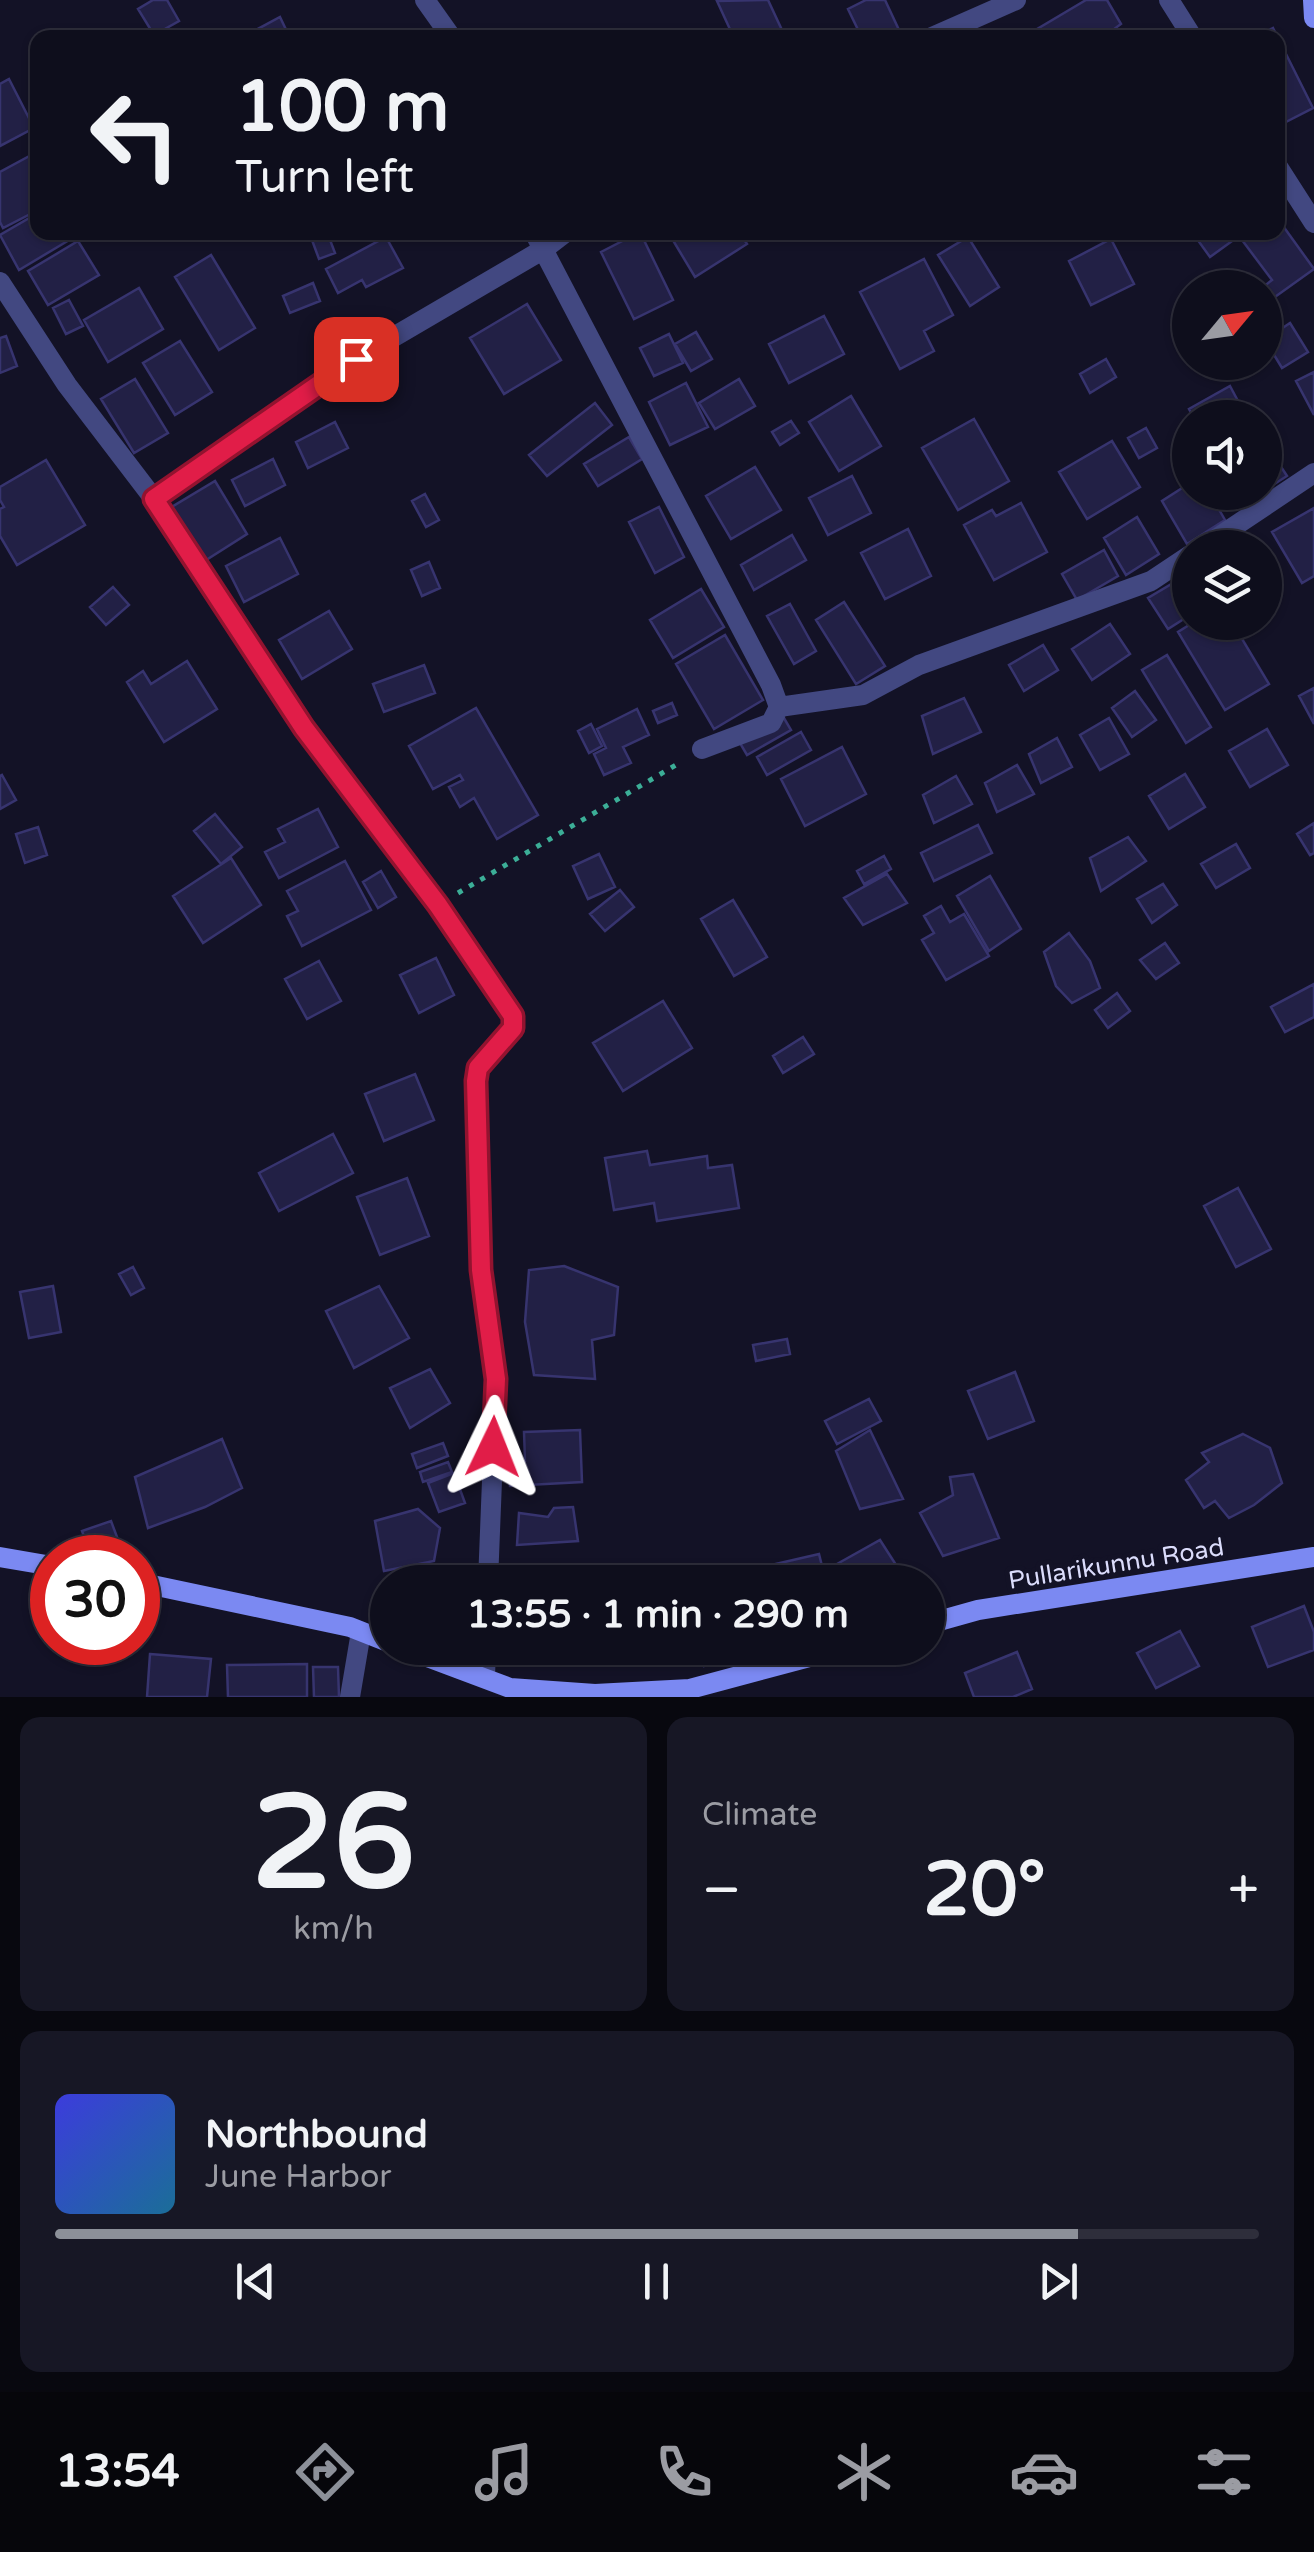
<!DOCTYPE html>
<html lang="en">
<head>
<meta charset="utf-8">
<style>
  body { margin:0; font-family:"Varela Round",sans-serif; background:#171725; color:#f1f3f6; height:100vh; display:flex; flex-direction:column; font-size:38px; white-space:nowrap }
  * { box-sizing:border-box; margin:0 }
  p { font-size:32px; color:#9b9ca3 }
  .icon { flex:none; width:55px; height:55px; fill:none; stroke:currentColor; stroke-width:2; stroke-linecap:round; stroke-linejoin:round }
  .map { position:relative; height:1697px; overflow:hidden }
  .details { display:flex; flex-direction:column; gap:20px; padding:20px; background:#08080f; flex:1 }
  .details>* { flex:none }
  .hud { position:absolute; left:30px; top:30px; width:1255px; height:210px; border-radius:20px; box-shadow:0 2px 8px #0004,0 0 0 2px #2e2e3b; background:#0e0e1c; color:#f1f3f6; overflow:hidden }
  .needle { width:65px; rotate:61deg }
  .tools { position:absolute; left:1172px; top:270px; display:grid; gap:20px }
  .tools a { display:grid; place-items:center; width:110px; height:110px; border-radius:50%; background:#0e0e1c; box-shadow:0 2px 8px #0004,0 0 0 2px #2e2e3b; font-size:50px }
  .speed { position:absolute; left:30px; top:1535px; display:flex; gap:20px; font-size:50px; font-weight:700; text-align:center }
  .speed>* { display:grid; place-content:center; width:130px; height:130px; border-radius:50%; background:#0e0e1c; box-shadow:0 2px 8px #0004,0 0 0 2px #2e2e3b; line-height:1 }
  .speed .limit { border:15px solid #d22; background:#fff; color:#111 }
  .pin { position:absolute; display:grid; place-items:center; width:85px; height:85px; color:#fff; margin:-42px; border-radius:20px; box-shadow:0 5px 15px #0006 }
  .me { position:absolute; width:110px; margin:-55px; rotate:2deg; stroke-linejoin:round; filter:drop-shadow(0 0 8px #0008) }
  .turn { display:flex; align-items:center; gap:35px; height:210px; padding:0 40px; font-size:45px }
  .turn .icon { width:130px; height:130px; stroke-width:2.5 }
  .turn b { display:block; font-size:70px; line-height:85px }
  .big { font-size:75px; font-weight:700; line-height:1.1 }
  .details .widget { flex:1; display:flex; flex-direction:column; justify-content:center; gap:15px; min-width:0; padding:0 35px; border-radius:20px; background:#171725 }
  .details .dial { align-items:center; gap:0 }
  .dial b { font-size:130px; line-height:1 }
  .song { display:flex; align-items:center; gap:30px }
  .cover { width:120px; height:120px; border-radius:15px; background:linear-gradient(135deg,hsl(240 70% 55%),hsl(200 70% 35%)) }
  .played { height:10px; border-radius:5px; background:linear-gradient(90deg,#8c9099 85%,#2e2e3b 85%) }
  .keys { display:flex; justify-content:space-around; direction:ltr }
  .heat { display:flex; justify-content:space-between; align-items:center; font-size:55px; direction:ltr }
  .details .tiles { flex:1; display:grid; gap:20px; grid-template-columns:1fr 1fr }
  .widget:last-child { grid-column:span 2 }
  .trip { position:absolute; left:370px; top:1565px; width:575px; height:100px; border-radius:50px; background:#0e0e1c; box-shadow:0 2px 8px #0004,0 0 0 2px #2e2e3b; font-weight:700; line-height:100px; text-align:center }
  .dock { display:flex; height:160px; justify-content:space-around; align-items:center; background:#06060b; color:#9b9ca3 }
  .dock .icon { width:70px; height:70px }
  .dock .active { color:#8c9099 }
  .dock b { font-size:45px; color:#f1f3f6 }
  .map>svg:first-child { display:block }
  .building { fill:#222045; stroke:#37346f; stroke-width:2.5 }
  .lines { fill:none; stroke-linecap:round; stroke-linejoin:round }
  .path { stroke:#3cae97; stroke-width:5; stroke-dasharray:5 8; stroke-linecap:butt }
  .minor { stroke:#424881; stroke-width:20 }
  .tertiary { stroke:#424881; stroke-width:20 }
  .secondary { stroke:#7b89f2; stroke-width:20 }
  .route-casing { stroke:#92132f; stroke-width:25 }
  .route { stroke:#e11d48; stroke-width:18 }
  .labels { text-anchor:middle; stroke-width:10; stroke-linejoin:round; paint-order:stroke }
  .street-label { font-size:25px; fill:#dbdcfb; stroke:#131226 }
</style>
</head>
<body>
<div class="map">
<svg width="1314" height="1697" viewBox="0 0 1314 1697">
  <rect width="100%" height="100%" fill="#131226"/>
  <path class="building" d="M153 0H167L179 21 154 35 138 9Z
    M768 0 781 28 761 38H734L717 1Z
    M866 0H885L899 30 884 38H862L848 9Z
    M1086 0H1107L1121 24 1102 38H1022Z
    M280 17 290 38H241Z
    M1273 28 1313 108 1278 126V38H1254Z
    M9 79 34 128 0 146V84Z
    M35 153 38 210 3 228 0 222V172Z
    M38 213V232H73L76 236 19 270 0 235Z
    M1278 219 1314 269 1265 304V288H1262L1272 280 1239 236 1210 257 1192 232H1278Z
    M309 232H327L335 253 319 259Z
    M640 232 673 300 634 319 601 252Z
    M668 232H739L747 244 695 277Z
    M386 237 403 268 366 287 362 280 338 293 326 269Z
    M968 237 999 287 970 306 938 255Z
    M1111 239 1134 284 1091 305 1069 261Z
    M78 241 99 275 48 305 28 271Z
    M211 255 255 328 219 350 175 277Z
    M924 259 953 315 924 331 934 351 900 369 860 292Z
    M313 283 320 301 290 313 283 296Z
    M139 288 163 329 108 362 84 320Z
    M69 300 83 326 66 334 53 308Z
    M527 304 561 360 504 394 470 338Z
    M824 316 844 354 789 383 769 344Z
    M1290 323 1308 352 1282 368 1265 340Z
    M696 332 712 359 691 371 675 344Z
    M669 334 683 363 654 376 640 348Z
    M6 336 17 366 0 373V338Z
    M180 341 212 392 175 415 143 363Z
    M1106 359 1116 377 1090 393 1080 374Z
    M1314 372V415L1296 381Z
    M135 379 168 433 134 453 101 399Z
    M739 379 755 406 715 429 699 403Z
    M686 383 708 427 670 445 649 402Z
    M1230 386 1247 418H1194L1189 409Z
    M851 396 881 446 839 471 809 422Z
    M595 403 612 425 547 476 529 455Z
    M974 419 1009 481 958 510 922 448Z
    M791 421 799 433 780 445 772 432Z
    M335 422 348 448 308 468 296 442Z
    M1146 428 1157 448 1139 458 1128 438Z
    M629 437 642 459 598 486 584 464Z
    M1112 441 1140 487 1087 519 1059 472Z
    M1268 447 1287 476 1265 490V448Z
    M273 459 285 485 245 506 232 480Z
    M46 460 85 525 17 565 0 536V509L4 507 0 500V487Z
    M755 467 781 510 731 539 706 496Z
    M852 476 871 513 828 535 809 498Z
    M215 481 247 534 203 562 170 508Z
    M1190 483V492H1209L1225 520 1187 544 1162 501Z
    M425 494 439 520 426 527 412 501Z
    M1021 503 1047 552 994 580 964 525 992 510 996 516Z
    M659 507 684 557 655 573 629 522Z
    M1314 508V576L1302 583 1272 532Z
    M1137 517 1159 554 1126 575 1104 538Z
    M908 529 931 576 885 599 861 553Z
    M792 535 806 560 754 590 741 565Z
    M280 538 298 574 244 602 226 566Z
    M1104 550 1118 576 1077 600 1062 574Z
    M429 562 440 588 422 596 411 570Z
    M1190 573V615L1168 629 1148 598Z
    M113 587 129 605 106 625 90 607Z
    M701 589 724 627 673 658 650 620Z
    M844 602 885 666 856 684 816 620Z
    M790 604 816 651 794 664 767 616Z
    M329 611 352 649 302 679 279 640Z
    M1194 622H1232L1269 684 1225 710 1178 632Z
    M1110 624 1130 654 1092 680 1072 649Z
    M725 635 763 700 714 729 676 664Z
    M1043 645 1058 670 1024 691 1009 665Z
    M1167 655 1211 727 1186 743 1142 670Z
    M187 661 217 709 164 742 127 682 143 671 151 684Z
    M424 665 435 693 384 712 373 684Z
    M1314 688V724L1299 696Z
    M1135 691 1156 720 1132 737 1112 708Z
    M964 698 981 732 933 754 922 716Z
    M672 703 677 715 658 723 653 711Z
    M476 708 538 815 497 839 474 798 460 807 449 787 463 780 460 775 433 789 409 746Z
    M637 709 649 735 623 747 631 763 604 775 594 754 606 748 597 729Z
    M781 713 791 730 747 755 737 738Z
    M1109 718 1129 754 1100 770 1080 735Z
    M591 724 602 746 589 753 578 731Z
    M1267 729 1288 765 1250 787 1229 751Z
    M801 732 811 750 767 775 757 757Z
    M1057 738 1072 767 1041 783 1029 754Z
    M842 747 866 794 805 826 781 779Z
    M1017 765 1034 794 997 812 985 783Z
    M1185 774 1205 807 1169 829 1149 796Z
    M2 775 16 800 0 809V776Z
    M956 776 972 804 934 823 923 795Z
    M318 809 338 847 279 878 265 852 285 842 278 829Z
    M215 814 242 847 221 864 194 831Z
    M1314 823V853L1310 855 1297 834Z
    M978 825 992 853 934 881 921 853Z
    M38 827 47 855 25 863 16 834Z
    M1128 837 1146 861 1101 891 1090 858Z
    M1236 844 1250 868 1216 888 1201 864Z
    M599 854 615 887 588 899 573 866Z
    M884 856 891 869 864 884 857 871Z
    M231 858 261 905 203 943 173 896Z
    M345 861 371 910 302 946 287 916 298 911 287 891Z
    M381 871 396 897 378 908 363 882Z
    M887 874 907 903 863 925 844 898Z
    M990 876 1021 929 989 951 957 896Z
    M1163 884 1177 905 1152 923 1137 899Z
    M620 890 634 907 605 931 590 914Z
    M733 900 767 957 734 976 701 919Z
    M941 906 950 922 964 914 989 956 946 980 922 940 934 933 924 916Z
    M1069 933 1090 961 1100 988 1072 1003 1056 986 1044 952Z
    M1165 943 1179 963 1156 979 1140 960Z
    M436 958 454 995 419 1013 400 975Z
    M319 961 341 1001 307 1019 285 979Z
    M1314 984V1017L1285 1032 1271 1007Z
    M1117 993 1130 1011 1108 1028 1095 1010Z
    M663 1001 692 1048 623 1091 593 1043Z
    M803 1037 814 1054 783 1073 773 1056Z
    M415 1074 434 1120 384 1141 365 1094Z
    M333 1134 353 1173 279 1211 259 1173Z
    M647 1151 650 1165 707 1156 708 1168 732 1165 739 1208 657 1221 654 1203 614 1210 605 1158Z
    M407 1178 429 1236 380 1255 357 1197Z
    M1238 1188 1271 1249 1236 1267 1204 1206Z
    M564 1266 618 1287 614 1335 592 1340 595 1379 534 1375 525 1322 529 1270Z
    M133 1267 144 1288 131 1295 119 1274Z
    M53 1286 61 1332 29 1338 20 1292Z
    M379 1286 409 1338 354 1368 326 1311Z
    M787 1339 790 1354 756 1361 753 1345Z
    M430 1369 450 1403 410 1428 390 1388Z
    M1015 1372 1034 1421 988 1439 968 1391Z
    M869 1399 881 1421 837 1444 825 1421Z
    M580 1430 582 1482 510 1486 509 1462 525 1461 524 1432Z
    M870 1430 903 1499 860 1509 836 1451Z
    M1243 1434 1270 1448 1282 1483 1254 1505 1229 1518 1215 1501 1204 1508 1186 1480 1209 1462 1202 1453Z
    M222 1439 242 1488 205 1507 148 1528 135 1477Z
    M443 1443 448 1456 417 1468 412 1454Z
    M448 1462 452 1472 423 1482 420 1472Z
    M454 1473 465 1503 439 1512 428 1483Z
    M973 1474 999 1538 943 1556 920 1513 953 1495 950 1477Z
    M573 1507 578 1541 517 1545 519 1513 548 1517 554 1508Z
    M418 1509 440 1528 434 1561 384 1571 375 1521Z
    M111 1521 117 1537 88 1547 82 1531Z
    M880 1540 907 1582H844L837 1564Z
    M121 1543 126 1558H94L92 1552Z
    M819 1554 826 1582H770L767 1566Z
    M1304 1606 1314 1632V1650L1268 1667 1252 1627Z
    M1180 1631 1199 1666 1156 1688 1137 1653Z
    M508 1648H567L566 1658 513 1665Z
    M693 1648H716L721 1655 704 1666Z
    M1017 1652 1032 1689 1013 1697H974L965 1673Z
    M150 1654 211 1659 207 1697H147Z
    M307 1664V1697H228L227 1665Z
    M313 1667H338L339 1697H314Z"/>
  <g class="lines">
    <path class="path" d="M458 893 681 762"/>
    <path class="minor" d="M425 0 452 38
      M930 38 1016 0
      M534 232 771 685 779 707 771 723 702 749
      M0 282 67 385 154 499 304 728 438 905 513 1016V1028L478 1068 476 1081 481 1271 496 1379 488 1582
      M154 499 356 359 544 249 566 232
      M1202 548 1314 473
      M779 707 863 695 919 665 1151 581 1190 555
      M485 1677 486 1648
      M350 1697 361 1632"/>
    <path class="tertiary" d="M1169 0 1193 38
      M1278 167 1314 223"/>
    <path class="secondary" d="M1313 0 1314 18
      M0 1557 52 1566
      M138 1582 350 1627 388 1642
      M928 1624 978 1610 1314 1557
      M403 1648 510 1688 595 1694 690 1689 843 1648"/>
  </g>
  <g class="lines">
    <defs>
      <path id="route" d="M356 359 154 499 304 728 438 905 513 1016V1028L478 1068 476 1081 481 1270 496 1379 493 1447"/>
    </defs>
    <use href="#route" class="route-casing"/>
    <use href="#route" class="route"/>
  </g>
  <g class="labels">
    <g class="street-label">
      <text transform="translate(1116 1563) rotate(-9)" y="9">Pullarikunnu Road</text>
    </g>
  </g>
</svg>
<div class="tools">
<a><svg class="needle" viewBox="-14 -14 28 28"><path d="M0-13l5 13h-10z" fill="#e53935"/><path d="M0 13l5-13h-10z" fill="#9b9ca3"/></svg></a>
<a><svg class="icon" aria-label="sound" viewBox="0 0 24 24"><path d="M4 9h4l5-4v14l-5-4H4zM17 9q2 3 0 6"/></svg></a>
<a><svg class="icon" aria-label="layers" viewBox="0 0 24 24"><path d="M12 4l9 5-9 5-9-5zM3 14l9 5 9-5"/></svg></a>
</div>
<div class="speed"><div class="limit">30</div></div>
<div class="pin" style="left:356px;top:359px;background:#d93025"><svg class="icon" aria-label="arrive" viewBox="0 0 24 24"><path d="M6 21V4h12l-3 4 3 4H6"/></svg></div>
<svg class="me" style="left:493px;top:1447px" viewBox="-20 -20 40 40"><path d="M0-17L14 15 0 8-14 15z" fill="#e11d48" stroke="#fff" stroke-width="4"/></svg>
<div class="trip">13:55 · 1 min · 290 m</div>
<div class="hud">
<div class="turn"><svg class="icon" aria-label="left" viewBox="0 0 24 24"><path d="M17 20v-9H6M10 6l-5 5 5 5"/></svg><div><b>100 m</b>Turn left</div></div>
</div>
</div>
<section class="details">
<div class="tiles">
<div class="widget dial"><b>26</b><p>km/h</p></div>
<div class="widget"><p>Climate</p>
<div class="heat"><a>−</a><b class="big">20°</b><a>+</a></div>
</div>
<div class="widget">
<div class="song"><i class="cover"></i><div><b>Northbound</b><p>June Harbor</p></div></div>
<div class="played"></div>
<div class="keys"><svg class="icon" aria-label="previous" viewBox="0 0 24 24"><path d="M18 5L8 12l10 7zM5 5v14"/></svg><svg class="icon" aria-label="pause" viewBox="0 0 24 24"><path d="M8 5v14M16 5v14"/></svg><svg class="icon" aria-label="next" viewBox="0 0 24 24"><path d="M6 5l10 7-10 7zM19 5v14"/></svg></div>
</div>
</div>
</section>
<nav class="dock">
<b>13:54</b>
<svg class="icon active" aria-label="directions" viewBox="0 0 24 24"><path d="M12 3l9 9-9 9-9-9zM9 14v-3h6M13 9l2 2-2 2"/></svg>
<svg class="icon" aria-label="music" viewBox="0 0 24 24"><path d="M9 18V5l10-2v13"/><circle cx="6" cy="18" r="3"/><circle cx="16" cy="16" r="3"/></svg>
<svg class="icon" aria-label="phone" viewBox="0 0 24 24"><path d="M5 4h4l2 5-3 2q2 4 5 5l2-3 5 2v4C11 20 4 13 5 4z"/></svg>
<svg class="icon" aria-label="climate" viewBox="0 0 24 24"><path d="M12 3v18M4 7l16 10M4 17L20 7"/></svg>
<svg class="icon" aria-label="car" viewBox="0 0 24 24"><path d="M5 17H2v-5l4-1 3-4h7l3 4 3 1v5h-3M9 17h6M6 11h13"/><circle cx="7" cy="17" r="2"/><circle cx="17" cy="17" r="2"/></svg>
<svg class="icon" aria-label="filters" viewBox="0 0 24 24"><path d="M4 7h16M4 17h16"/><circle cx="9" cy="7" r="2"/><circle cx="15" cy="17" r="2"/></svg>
</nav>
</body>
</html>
